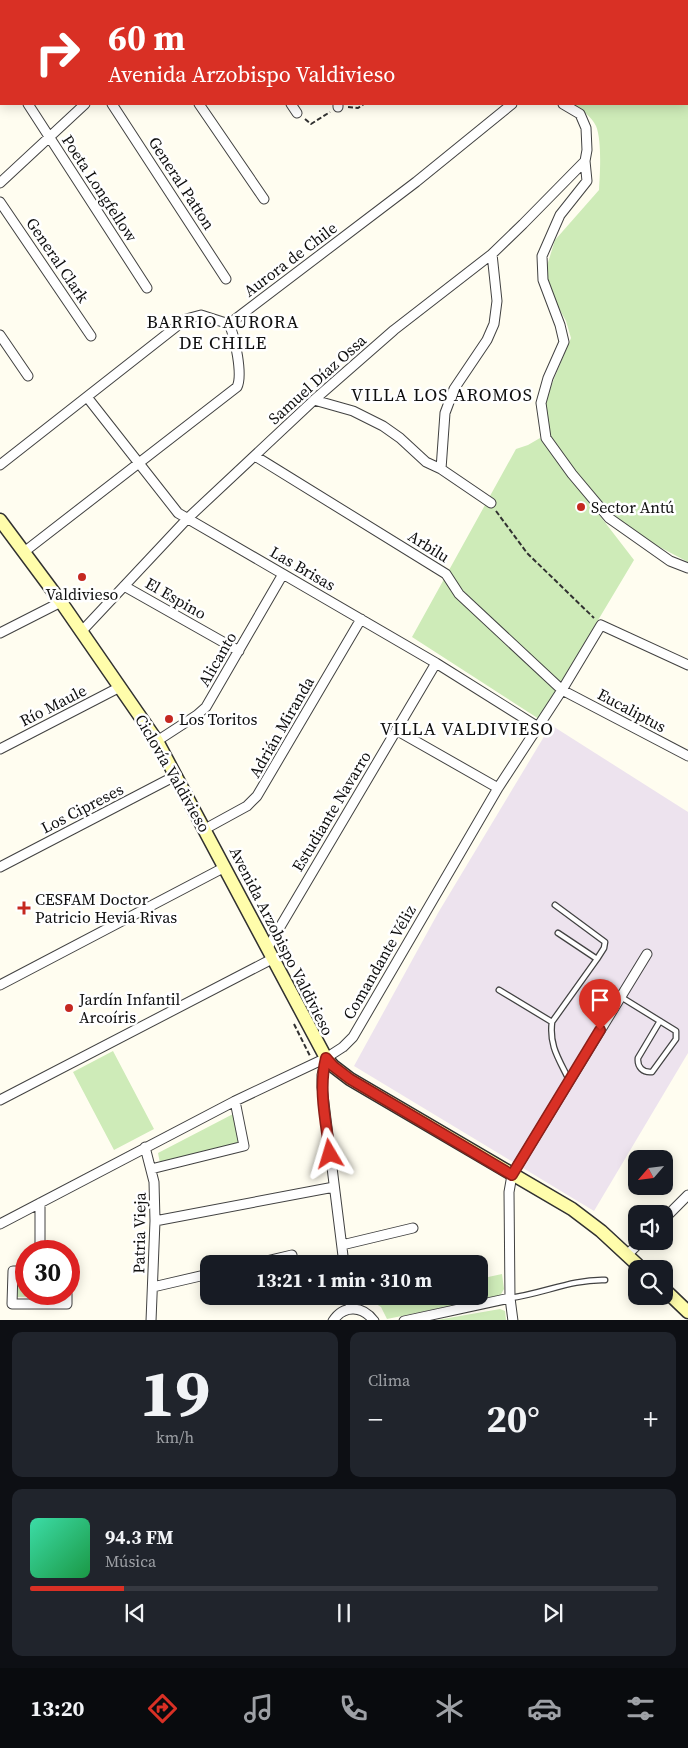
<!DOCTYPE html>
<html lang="es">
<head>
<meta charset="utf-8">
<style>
  body { margin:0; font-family:"Source Serif 4",serif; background:#20242c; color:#f1f3f6; height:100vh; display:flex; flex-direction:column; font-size:19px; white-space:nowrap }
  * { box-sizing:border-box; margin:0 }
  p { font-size:16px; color:#9ea1a6 }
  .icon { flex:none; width:28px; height:28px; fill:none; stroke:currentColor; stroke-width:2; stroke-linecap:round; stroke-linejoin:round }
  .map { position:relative; height:1320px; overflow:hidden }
  .side { display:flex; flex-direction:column; gap:12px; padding:12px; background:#0d0f14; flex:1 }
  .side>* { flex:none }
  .hud { position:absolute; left:0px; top:0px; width:689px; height:105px; box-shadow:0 2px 12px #0003; background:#d93025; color:#fff; overflow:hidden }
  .needle { width:32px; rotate:242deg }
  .tools { position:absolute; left:628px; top:1150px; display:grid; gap:10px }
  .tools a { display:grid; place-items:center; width:45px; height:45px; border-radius:10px; background:#171b24; box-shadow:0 2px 12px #0003; font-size:25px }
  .speed { position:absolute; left:15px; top:1240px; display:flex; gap:10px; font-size:25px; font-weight:700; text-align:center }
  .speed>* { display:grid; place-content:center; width:65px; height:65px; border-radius:50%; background:#171b24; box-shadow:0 2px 12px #0003; line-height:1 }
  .speed .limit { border:8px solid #d22; background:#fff; color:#111 }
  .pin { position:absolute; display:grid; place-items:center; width:42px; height:42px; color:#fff; margin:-51px -21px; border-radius:50% 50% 50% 0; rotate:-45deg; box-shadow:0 0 5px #0007 }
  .pin .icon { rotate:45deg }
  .me { position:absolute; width:55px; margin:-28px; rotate:353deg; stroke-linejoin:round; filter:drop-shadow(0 0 4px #0008) }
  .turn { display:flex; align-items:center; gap:18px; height:105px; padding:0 25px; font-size:22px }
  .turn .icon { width:65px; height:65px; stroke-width:2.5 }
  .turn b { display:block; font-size:35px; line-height:42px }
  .big { font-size:38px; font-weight:700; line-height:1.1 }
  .side .card { flex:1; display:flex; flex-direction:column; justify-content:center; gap:8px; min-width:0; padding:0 18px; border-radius:10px; background:#20242c }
  .side .dial { align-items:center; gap:0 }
  .dial b { font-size:65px; line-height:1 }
  .song { display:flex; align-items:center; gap:15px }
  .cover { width:60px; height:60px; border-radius:8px; background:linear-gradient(135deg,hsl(160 70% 55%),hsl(140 70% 35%)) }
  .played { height:5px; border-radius:2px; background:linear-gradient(90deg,#d93025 15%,#363941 15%) }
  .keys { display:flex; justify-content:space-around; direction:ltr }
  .heat { display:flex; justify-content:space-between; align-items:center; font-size:28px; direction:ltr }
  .side .tiles { flex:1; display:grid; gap:12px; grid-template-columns:1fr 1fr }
  .card:last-child { grid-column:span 2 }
  .trip { position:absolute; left:200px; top:1255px; width:288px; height:50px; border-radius:10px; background:#171b24; box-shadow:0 2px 12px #0003; font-weight:700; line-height:50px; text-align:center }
  .tab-bar { display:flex; height:80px; justify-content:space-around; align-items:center; background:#090b0e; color:#9ea1a6 }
  .tab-bar .icon { width:35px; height:35px }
  .tab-bar .selected { color:#d93025 }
  .tab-bar b { font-size:22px; color:#f1f3f6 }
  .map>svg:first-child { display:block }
  .industrial { fill:#ede3ee }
  .green { fill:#ceebb8 }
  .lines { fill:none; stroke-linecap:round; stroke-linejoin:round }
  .lane-casing { stroke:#424242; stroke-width:7 }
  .street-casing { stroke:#424242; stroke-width:11 }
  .secondary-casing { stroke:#313131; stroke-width:15 }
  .path { stroke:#313131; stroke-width:2; stroke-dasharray:5 2.5; stroke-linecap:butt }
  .lane { stroke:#fff; stroke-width:4.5 }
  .street { stroke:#fff; stroke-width:9 }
  .secondary { stroke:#fffdab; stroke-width:12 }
  .route-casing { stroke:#8d1f18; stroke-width:12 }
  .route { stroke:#d93025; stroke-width:9 }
  .poi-dot { fill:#c52820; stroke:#fff; stroke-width:2 }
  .labels { text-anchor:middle; stroke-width:5; stroke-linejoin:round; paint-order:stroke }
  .street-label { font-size:16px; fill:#0f0f0f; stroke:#fff }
  .poi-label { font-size:16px; fill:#0f0f0f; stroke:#fff; text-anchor:start }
  .neighbourhood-label { font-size:18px; letter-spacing:1px; fill:#0f0f0f; stroke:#fff }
</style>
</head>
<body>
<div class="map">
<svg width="688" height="1321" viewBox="0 0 688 1321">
  <rect width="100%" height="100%" fill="#fffdf0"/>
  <path class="industrial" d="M551 725 688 812V1053L594 1211 354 1066 438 913Z"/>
  <path class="green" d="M428 0H688V562L652 543 633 531 610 511 573 468 548 434 544 403 571 338 566 321 550 292 546 269 555 240 599 190C600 174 602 140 596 126 592 117 581 109 573 104H688V1H427Z
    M540 438 634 560 539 719 412 637 516 449 528 445Z
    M113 1051 154 1129 114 1150 73 1072Z
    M235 1113 241 1143 160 1163 158 1153Z
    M502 1274 504 1289 500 1296 387 1319 381 1307 371 1301 394 1296H479V1279Z
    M26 1279V1294H60V1296L17 1297V1280Z
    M500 1309 505 1311 506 1320H437Z"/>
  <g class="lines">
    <defs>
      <path id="lane" d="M555 905 605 942 604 948 597 959
        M558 933 597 959 552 1022C549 1046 559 1059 569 1080
        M499 990 552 1022
        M621 997 676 1031V1039L652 1072C643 1073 637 1067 638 1058L660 1021
        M510 1298C542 1294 572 1279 605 1280"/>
      <path id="street" d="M46 0 47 1
        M132 0 133 1
        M228 0V1
        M324 0V1
        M418 0 419 1
        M201 1 202 0
        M0 60 1 62
        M28 104 147 288
        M112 104 226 279
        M199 104 264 199
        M291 104 297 113
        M338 104V107
        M563 104 580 114 586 128 587 150 585 161 587 181 560 215 542 256 543 280 560 325 564 342 548 378 541 403 546 438 572 474 609 518 670 561 688 568
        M0 183 85 104
        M0 202 91 336
        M229 324 416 182 512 104
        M0 335 28 376
        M87 397 178 513 436 663 538 727
        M314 400 353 411 383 426 400 438 426 462 441 469 491 503
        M255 456 446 574 459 594 562 690 688 756
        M0 465 186 319 201 315 229 324
        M441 469 445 413 454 389 487 340 494 324 497 301 492 254
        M24 552 237 387C243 375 235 337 229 324
        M124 586 239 651
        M81 632 187 519 314 400 394 330 492 254 523 224 585 161
        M0 633 61 602
        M396 730 498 788
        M157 741 197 715 206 707 283 574
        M0 749 120 687
        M205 829 247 806 257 796 361 619
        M0 867 177 775
        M267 949 436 663
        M0 985 225 867
        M326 1058 322 1075V1087L344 1264
        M0 1100 272 959
        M145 1147 154 1182 155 1221 151 1321
        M151 1169 244 1146 235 1101
        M664 1219 688 1195
        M155 1221 334 1187
        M0 1224 235 1101 326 1058 343 1047 353 1037 498 788 562 690 601 625 688 665
        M342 1245 413 1228
        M40 1251V1203
        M627 1255 641 1241
        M254 1264 292 1255
        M26 1271H13L12 1304H67V1294
        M153 1287 209 1274
        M349 1296 351 1309
        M333 1321C344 1304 363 1306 374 1321
        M404 1321 510 1298
        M513 1321 510 1298 509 1192 512 1175 647 954"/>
      <path id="secondary" d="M0 520 61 602 157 741 326 1058 333 1066 350 1079 572 1209 601 1231 642 1269
        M664 1289 688 1312"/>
    </defs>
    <use href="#lane" class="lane-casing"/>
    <use href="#street" class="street-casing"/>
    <use href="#secondary" class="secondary-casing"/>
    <path class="path" d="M348 107 358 108 364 104
      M305 119 311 124 330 112
      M496 511 527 553 594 618
      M294 1024 310 1056"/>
    <use href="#lane" class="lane"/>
    <use href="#street" class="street"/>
    <use href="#secondary" class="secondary"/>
  </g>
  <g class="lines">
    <defs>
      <path id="route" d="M330 1154C326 1122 318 1089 326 1058L333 1066 350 1079 512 1175 600 1030"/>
    </defs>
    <use href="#route" class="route-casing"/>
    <use href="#route" class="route"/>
  </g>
  <g class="poi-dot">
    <circle cx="581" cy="507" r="5"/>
    <circle cx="82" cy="577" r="5"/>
    <circle cx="169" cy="719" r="5"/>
    <path d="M21.5 900.5h5v5h5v5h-5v5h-5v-5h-5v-5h5z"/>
    <circle cx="69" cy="1008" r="5"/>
  </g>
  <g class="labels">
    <g class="street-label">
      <text transform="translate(182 183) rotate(57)" y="6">General Patton</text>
      <text transform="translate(100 188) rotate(57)" y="6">Poeta Longfellow</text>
      <text transform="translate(290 259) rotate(-37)" y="6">Aurora de Chile</text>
      <text transform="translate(58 260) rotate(56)" y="6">General Clark</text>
      <text transform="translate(317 379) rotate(-42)" y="6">Samuel Díaz Ossa</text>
      <text transform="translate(429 546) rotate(32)" y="6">Arbilu</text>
      <text transform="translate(303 568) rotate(30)" y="6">Las Brisas</text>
      <text transform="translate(176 598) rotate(30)" y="6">El Espino</text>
      <text transform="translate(217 659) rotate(-60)" y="6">Alicanto</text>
      <text transform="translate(53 705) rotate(-27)" y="6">Río Maule</text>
      <text transform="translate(632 710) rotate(28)" y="6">Eucaliptus</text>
      <text transform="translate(281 727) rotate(-60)" y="6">Adrián Miranda</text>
      <text transform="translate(173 773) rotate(60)" y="6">Ciclovía Valdivieso</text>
      <text transform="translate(82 808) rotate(-27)" y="6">Los Cipreses</text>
      <text transform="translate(331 811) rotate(-59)" y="6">Estudiante Navarro</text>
      <text transform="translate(282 941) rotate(63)" y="6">Avenida Arzobispo Valdivieso</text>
      <text transform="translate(379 962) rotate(-60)" y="6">Comandante Véliz</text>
      <text transform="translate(139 1233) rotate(-89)" y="6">Patria Vieja</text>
    </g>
    <g class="poi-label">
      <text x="591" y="513">Sector Antú</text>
      <text x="82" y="600" text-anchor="middle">Valdivieso</text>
      <text x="179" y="725">Los Toritos</text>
      <text x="35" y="905">CESFAM Doctor<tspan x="35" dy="18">Patricio Hevia Rivas</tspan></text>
      <text x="79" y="1005">Jardín Infantil<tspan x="79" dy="18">Arcoíris</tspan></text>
    </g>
    <g class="neighbourhood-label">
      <text x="223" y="328">BARRIO AURORA<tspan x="223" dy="21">DE CHILE</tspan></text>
      <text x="442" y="401">VILLA LOS AROMOS</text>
      <text x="467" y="735">VILLA VALDIVIESO</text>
    </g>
  </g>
</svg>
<div class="tools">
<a><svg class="needle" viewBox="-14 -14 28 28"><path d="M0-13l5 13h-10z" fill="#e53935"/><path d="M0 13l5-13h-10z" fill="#9ea1a6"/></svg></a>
<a><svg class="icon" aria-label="sound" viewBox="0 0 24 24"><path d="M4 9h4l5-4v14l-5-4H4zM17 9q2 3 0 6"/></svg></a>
<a><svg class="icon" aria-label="search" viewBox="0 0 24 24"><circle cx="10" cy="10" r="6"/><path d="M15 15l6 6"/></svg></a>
</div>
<div class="speed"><div class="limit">30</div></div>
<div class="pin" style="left:600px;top:1030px;background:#d93025"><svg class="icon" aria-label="arrive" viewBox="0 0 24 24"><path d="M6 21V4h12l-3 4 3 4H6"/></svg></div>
<svg class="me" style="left:330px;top:1154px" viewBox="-20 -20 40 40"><path d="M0-17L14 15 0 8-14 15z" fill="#d93025" stroke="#fff" stroke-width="4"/></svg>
<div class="trip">13:21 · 1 min · 310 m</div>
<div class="hud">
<div class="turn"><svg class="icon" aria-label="right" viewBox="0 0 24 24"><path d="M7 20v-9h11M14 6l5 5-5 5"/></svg><div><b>60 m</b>Avenida Arzobispo Valdivieso</div></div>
</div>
</div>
<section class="side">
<div class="tiles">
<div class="card dial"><b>19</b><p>km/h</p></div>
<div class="card"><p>Clima</p>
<div class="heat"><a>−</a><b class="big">20°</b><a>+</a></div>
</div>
<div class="card">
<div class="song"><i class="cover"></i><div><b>94.3 FM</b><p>Música</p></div></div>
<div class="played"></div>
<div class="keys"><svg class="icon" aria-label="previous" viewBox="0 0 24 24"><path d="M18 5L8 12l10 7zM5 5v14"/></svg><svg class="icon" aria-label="pause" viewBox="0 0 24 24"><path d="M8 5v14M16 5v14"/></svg><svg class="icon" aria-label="next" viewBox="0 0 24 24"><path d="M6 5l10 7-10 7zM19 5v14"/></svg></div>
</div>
</div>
</section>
<nav class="tab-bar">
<b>13:20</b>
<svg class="icon selected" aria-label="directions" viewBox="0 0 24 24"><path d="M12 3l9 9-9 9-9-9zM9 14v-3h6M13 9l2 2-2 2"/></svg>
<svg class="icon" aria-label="music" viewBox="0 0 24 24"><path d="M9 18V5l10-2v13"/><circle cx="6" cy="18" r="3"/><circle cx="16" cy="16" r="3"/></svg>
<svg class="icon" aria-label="phone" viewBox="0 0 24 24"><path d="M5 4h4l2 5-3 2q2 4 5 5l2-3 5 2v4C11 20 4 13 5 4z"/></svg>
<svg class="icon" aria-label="climate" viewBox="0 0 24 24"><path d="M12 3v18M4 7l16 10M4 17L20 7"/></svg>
<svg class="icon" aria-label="car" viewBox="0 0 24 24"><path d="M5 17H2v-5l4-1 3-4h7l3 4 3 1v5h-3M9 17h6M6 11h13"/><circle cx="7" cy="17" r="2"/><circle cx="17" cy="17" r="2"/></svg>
<svg class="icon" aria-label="filters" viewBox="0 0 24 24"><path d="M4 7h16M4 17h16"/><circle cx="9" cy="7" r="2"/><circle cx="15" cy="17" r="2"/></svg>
</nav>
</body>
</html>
